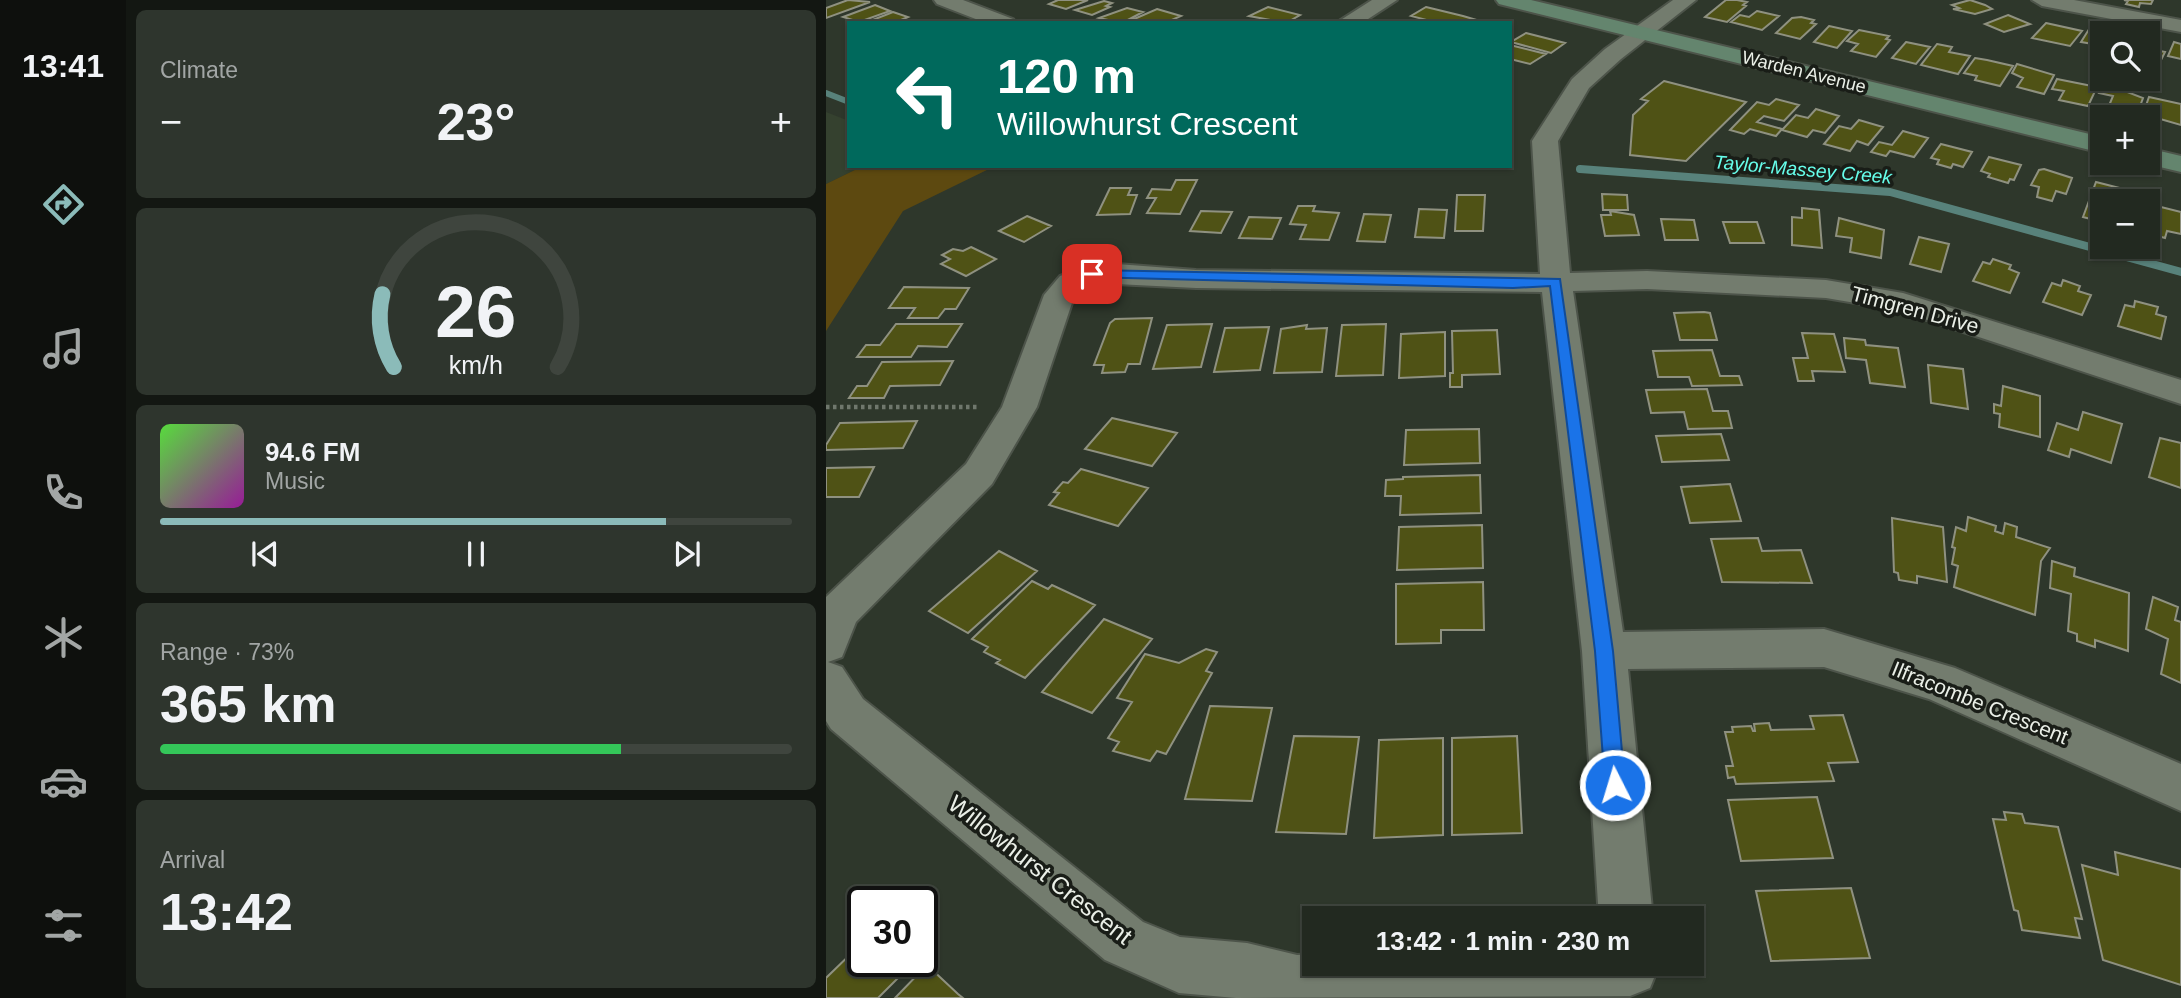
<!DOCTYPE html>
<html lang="en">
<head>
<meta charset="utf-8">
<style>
  body { margin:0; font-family:Helvetica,sans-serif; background:#2e352d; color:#f1f3f6; height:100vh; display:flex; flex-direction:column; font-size:26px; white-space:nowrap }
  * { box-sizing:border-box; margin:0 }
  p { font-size:23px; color:#a2a6a5 }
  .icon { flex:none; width:38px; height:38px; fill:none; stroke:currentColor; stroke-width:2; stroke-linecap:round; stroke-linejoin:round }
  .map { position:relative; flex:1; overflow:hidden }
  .panel { display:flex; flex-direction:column; gap:10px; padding:10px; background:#131712; width:700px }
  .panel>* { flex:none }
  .hud { position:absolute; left:21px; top:21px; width:665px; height:147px; border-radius:0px; box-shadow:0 2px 5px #0004,0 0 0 2px #3f453e; background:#00695c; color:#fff; overflow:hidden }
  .fabs { position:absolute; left:1264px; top:21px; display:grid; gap:14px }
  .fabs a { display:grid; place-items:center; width:70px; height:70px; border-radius:0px; background:#222920; box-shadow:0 2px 5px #0004,0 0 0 2px #3f453e; font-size:35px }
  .speed { position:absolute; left:21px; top:886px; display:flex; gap:14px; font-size:35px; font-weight:700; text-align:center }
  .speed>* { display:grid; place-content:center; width:91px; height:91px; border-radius:50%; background:#222920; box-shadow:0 2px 5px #0004,0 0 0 2px #3f453e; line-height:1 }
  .speed .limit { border:4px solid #111; border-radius:10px; background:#fff; color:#111 }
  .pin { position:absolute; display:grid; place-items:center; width:60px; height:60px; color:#fff; margin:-30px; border-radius:14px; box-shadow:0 4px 10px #0006 }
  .me { position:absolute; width:77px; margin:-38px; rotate:355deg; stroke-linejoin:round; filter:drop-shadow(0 0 5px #0008) }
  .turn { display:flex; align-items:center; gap:24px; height:147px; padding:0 35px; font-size:32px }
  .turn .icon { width:91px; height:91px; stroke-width:2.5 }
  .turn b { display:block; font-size:49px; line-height:60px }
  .big { font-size:52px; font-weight:700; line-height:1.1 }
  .panel .tile { flex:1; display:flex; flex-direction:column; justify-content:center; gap:10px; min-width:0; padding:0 24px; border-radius:10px; background:#2e352d }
  .panel .dial { align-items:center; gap:0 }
  .dial svg { height:182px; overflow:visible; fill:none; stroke:#3f453e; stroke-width:7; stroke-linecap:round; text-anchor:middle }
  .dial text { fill:#f1f3f6; stroke:none }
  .song { display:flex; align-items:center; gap:21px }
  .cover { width:84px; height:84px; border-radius:10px; background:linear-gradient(135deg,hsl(110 70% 55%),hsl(300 70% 35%)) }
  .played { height:7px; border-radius:4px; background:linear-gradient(90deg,#8bbbb9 80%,#3f453e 80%) }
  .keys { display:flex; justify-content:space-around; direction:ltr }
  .heat { display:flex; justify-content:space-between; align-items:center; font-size:38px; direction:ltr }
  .charge { height:10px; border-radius:5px; background:linear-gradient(90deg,#34c759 73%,#3f453e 0) }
  .trip { position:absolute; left:476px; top:906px; width:402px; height:70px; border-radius:0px; background:#222920; box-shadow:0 2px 5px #0004,0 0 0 2px #3f453e; font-weight:700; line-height:70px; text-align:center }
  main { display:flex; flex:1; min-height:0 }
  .menu { display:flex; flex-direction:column; width:126px; justify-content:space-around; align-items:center; background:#0e100d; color:#a2a6a5 }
  .menu .icon { width:49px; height:49px }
  .menu .active { color:#8bbbb9 }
  .menu b { font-size:32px; color:#f1f3f6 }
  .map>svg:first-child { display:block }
  .built { fill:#35412f }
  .green { fill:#5d4910 }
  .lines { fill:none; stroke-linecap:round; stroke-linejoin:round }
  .stream-far1 { stroke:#58827b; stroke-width:6 }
  .stream { stroke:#58827b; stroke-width:8 }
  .building { fill:#4f5215; stroke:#8f9180; stroke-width:2 }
  .minor-casing { stroke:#4d544a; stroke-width:4 }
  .secondary-casing { stroke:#4d544a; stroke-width:4 }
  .path { stroke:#6f776c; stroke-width:4.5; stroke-dasharray:3.5 3.5; stroke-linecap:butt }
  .minor { fill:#737c6e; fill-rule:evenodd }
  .secondary { fill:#64856e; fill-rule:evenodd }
  .route { fill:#1a73e8; stroke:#114b97; stroke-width:2 }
  .labels { text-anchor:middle; stroke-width:7; stroke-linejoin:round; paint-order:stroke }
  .far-street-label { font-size:18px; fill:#eaefe7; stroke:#191d17 }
  .far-water-label { font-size:19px; font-style:italic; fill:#66fdea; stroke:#191d17 }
  .street-label { font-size:21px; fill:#eaefe7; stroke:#191d17 }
  .near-street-label { font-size:24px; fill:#eaefe7; stroke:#191d17 }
</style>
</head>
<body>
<main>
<nav class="menu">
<b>13:41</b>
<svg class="icon active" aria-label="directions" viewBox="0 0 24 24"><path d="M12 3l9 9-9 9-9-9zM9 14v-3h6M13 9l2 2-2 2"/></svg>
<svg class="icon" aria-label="music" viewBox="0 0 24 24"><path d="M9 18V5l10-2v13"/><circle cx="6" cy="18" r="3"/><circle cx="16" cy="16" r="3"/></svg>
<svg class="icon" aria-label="phone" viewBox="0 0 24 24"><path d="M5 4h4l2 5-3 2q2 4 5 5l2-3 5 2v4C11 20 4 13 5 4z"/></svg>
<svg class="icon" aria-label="climate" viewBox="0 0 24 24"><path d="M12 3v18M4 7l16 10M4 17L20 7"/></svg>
<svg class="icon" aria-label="car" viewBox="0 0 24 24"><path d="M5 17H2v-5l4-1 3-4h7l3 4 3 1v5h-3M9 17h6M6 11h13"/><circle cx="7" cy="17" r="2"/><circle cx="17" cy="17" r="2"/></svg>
<svg class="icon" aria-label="filters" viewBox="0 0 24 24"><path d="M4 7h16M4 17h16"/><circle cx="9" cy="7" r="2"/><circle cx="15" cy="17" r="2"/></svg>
</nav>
<section class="panel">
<div class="tile"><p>Climate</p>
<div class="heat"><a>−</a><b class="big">23°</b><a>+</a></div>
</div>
<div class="tile dial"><svg viewBox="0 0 100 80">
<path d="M14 69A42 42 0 1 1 86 69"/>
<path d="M14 69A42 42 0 0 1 9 37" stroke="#8bbbb9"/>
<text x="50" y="56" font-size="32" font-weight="700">26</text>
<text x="50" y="72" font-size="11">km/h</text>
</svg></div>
<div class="tile">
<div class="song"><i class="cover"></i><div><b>94.6 FM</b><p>Music</p></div></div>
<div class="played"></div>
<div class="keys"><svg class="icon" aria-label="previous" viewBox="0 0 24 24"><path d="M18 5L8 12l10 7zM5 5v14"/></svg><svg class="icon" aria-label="pause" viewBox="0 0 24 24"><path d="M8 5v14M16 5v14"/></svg><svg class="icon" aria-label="next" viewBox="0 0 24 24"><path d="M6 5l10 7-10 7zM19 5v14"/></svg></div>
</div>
<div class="tile"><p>Range · 73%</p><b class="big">365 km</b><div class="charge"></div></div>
<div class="tile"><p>Arrival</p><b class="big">13:42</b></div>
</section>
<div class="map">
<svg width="1355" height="998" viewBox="0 0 1355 998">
  <rect width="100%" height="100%" fill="#2e372b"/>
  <path class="built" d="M0 112 23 121V166H37L0 184Z"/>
  <path class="green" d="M37 166H169L77 211 0 331V184Z"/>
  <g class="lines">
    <path class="stream-far1" d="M0 93 23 102"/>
    <path class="stream" d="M754 169 1064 192 1355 272"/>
  </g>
  <path class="building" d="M22 0 44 2 0 18V8Z
    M232 0H262L240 9 223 4Z
    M911 0 921 2 917 5 920 6 901 22 879 17 900 0Z
    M1144 0 1159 5 1166 9 1149 14 1127 9 1133 8 1126 5Z
    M1298 0H1327L1325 4 1314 3 1313 7 1300 4 1302 1Z
    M278 1 286 3 280 6 284 7 266 15 249 10Z
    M49 5 64 11 33 22 17 17Z
    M442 7 474 15 460 23 423 16Z
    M600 7 637 16 654 21 612 23 585 16Z
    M301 8 317 12 296 23 273 18Z
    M331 9 355 16 339 23H299Z
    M931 11 953 16 936 30 905 22 914 15 923 17Z
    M67 12 82 17 68 23H39Z
    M1182 15 1204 24 1178 32 1159 24Z
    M975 17 988 20 985 23 990 24 974 39 950 33 966 18Z
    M1220 23 1256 31 1244 46 1206 38Z
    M1003 26 1026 31 1011 48 988 42Z
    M1265 26 1291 31 1276 33 1273 45 1255 42Z
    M1033 30 1063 36 1060 39 1064 40 1050 57 1025 51 1032 44 1021 41Z
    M700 33 739 43 725 53 685 42Z
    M1321 37 1328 38 1324 49 1339 52 1335 60 1321 57Z
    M1080 42 1104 47 1090 64 1066 58Z
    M1348 42 1355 44V59L1342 56Z
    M1111 44 1126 47 1123 52 1144 56 1132 74 1095 65Z
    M684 45 720 54 704 64 684 59Z
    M1149 58 1161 60 1187 66 1174 86 1149 80 1151 76 1138 73Z
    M1191 64 1228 75 1218 94 1191 87 1197 78 1186 73Z
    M1231 79 1271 87 1262 106 1233 100 1238 91 1226 89Z
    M838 81 920 102 860 161 804 155 807 115 822 101 815 99Z
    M1278 83 1317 98 1310 117 1280 113 1287 96 1273 93Z
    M1323 97 1355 104V125L1317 114Z
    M950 99 973 105 958 121 938 116 931 122 956 129 950 136 924 129 918 134 904 130 931 102 943 105Z
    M990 109 1013 116 999 133 987 130 981 137 956 130 970 115 982 118Z
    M1033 120 1057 127 1042 145 1031 141 1024 151 998 144 1013 126 1025 129Z
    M1077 131 1102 138 1088 157 1064 151 1060 156 1045 152 1053 142 1066 145Z
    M1115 144 1146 152 1137 167 1127 164 1125 168 1111 164 1113 160 1105 158Z
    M1163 157 1195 165 1188 180 1184 179 1182 183 1162 177 1164 174 1155 171Z
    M1218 169 1246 178 1240 194 1230 191 1226 201 1211 197 1213 187 1205 185 1213 170Z
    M350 180H371L354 214 321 213 330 198H321L326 189 345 190Z
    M1270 182 1325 196 1323 204 1355 212V234L1341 231 1339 238 1321 233V201H1276V222L1257 217Z
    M284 188H305L302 195H311L304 214 271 215Z
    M776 194 801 195 802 210H777Z
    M631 195H659L657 231H629Z
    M472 206H489L487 211 513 213 503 240 474 239 480 225 464 224Z
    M976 208 993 210 996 248 966 245V217L976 218Z
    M593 209 621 210 618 238 589 237Z
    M375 211 406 212 395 233 364 231Z
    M784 211 808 215 813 235 779 236 775 215H785Z
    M538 214 565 215 559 242 531 241Z
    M201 216 225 226 198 242 173 231Z
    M423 217 455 218 446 239 413 238Z
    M1013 218 1058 230 1055 258 1024 252 1026 238 1010 236Z
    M835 219 868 220 872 240H839Z
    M897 222H931L938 243H904Z
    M1093 237 1123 244 1115 272 1084 264Z
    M145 247 170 259 140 276 115 264 124 259 116 255 127 249 137 251Z
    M1167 259 1185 265 1183 269 1193 273 1184 293 1147 281 1157 262 1164 264Z
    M1237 280 1254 286 1252 291 1265 295 1256 315 1217 302 1226 283 1235 286Z
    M78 287 143 288 130 309H119L112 318H82L89 308H63Z
    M1309 301 1332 307 1330 314 1340 317 1335 339 1292 326 1299 305 1308 307Z
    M878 312 884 313 891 340H854L848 313Z
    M326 318 314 364H302L299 372 276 373 278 365H268L284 323 289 319Z
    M70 324H136L121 347 92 346 85 357H31L40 345H54Z
    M386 324 375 367 327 369 341 325Z
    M560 324 557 375 510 376 516 325Z
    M481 325 480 329 501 328 496 372 448 373 455 329Z
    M443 327 434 370 388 372 399 328Z
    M671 330 674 374 636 375V387H624V373H627L626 331Z
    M619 332V376L573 378 575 334Z
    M976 333 1008 334 1019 372 986 371 988 381H972L967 358H982Z
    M1018 338 1039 340 1040 345 1072 348 1079 387 1044 383 1040 360 1020 358Z
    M886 350 894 376H913L916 385 866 386 863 377H832L827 351Z
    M127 361 114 385 64 386 58 398H23L31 386H41L56 362Z
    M1102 365 1137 369 1142 409 1105 403Z
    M1177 386 1214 396V437L1173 427 1174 414 1168 413V404L1175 406Z
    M881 389 887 411H902L906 428 862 429 858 412 825 413 820 390Z
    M1257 412 1296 424 1285 463 1245 449 1243 457 1222 450 1231 423 1252 430Z
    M286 418 351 433 326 466 259 449Z
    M91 421 77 448 0 450V445L14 423Z
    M653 429 654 463 578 465 580 430Z
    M895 434 903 460 836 462 830 436Z
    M1334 438 1355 443V488L1323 477Z
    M48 467 33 497H0V468Z
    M255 469 322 488 292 526 223 505 233 493 228 492 237 482 242 483Z
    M654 475 655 513 574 515 575 496H559L560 480 577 479V477Z
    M904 484 915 521 864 523 855 487Z
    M1142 517 1170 526 1169 531 1177 534 1179 523 1191 527 1190 537 1224 548 1215 561 1209 615 1128 587 1132 566 1126 564 1129 548 1126 547 1130 527 1140 531Z
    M1066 518 1117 527 1121 582 1091 576V583L1073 580 1072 573 1068 572Z
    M656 525 657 568 571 570 573 527Z
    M932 538 936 551 975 550 986 583 896 582 885 539Z
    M173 551 211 571 142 633 103 611Z
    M1226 561 1249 568 1248 576 1303 593 1302 651 1269 640V647L1251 641V634L1242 631 1245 594 1224 588Z
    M206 581 222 589 226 585 269 605 199 678 170 663 174 660 158 652 162 647 146 639Z
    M657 582 658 630H615V643L570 644V584Z
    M1327 597 1352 607 1349 620 1355 622V683L1335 674 1342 639 1320 629Z
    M278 619 326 639 266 713 216 692Z
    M380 649 391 652 380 671 386 673 340 754 331 751 324 761 287 751 293 742 282 738 306 702 291 698 319 654 353 663Z
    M384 706 446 708 426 801 359 799Z
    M1017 715 1032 762 1002 763 1008 781 910 784 908 777 902 778 900 766H907L899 732H907L906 727 925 726 927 731H929L928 724 943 723 945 730 988 729 984 716Z
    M468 736 533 737 520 834 450 832Z
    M691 736 696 833 626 835V738Z
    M617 738V835L548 838 553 740Z
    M991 797 1007 858 915 861 902 800Z
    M1178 812 1196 814 1199 823 1232 827 1256 919 1249 918 1254 938 1196 930 1192 911 1188 910 1167 819 1180 820Z
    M1289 852 1355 869V985L1277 960 1256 865 1292 875Z
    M1025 888 1044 958 945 961 930 891Z
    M37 942V961H89L52 998H0V978Z
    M101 965 132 994 137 998H69Z"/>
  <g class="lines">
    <defs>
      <path id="minor" d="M108 0H137L187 19 190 23H160L111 4Z
        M546 0H571L536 23H510Z
        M847 0H870L795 59 763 88 732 141 744 273 821 271 1000 280 1077 293 1355 380V404L1071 310 1000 298 821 289 747 291 797 632 998 629 1129 668 1355 764V811L1103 699 998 667 802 669 827 919H773L756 651 716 292 370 288 270 283 256 288 248 297 211 407 166 484 30 622 16 657 2 662 16 667 37 699 317 922 354 937 421 943 471 955 488 954V964H830L832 968 824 988 804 996 410 998 353 993 279 960 5 729 0 721V597L140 464 176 407 218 295 234 276 266 265 291 264 370 270 714 274 706 141 746 79 779 49Z
        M1206 0H1248L1355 20V32L1216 6Z"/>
      <path id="secondary" d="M670 0H705L1276 137V153L673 4Z
        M1321 148 1355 156V172L1317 163H1321Z"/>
    </defs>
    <use href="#minor" class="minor-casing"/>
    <use href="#secondary" class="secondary-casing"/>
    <path class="path" d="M0 407H154"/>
    <use href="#minor" class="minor"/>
    <use href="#secondary" class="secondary"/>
  </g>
  <path class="route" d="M266 270 734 279 787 651 799 785 796 792 789 794 782 792 779 785 769 651 724 286 687 288 262 277V271Z"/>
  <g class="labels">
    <g class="far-street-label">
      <text transform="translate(978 72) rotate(14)" y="6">Warden Avenue</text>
    </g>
    <g class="far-water-label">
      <text transform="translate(977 169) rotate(5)" y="7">Taylor-Massey Creek</text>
    </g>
    <g class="street-label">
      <text transform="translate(1089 310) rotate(15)" y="7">Timgren Drive</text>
      <text transform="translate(1154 703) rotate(22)" y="7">Ilfracombe Crescent</text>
    </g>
    <g class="near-street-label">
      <text transform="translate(214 870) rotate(38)" y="8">Willowhurst Crescent</text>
    </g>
  </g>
</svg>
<div class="fabs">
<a><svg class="icon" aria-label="search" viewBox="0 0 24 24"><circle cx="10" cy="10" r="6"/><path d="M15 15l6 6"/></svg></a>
<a>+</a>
<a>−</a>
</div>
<div class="speed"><div class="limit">30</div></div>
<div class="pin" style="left:266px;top:274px;background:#d93025"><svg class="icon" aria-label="arrive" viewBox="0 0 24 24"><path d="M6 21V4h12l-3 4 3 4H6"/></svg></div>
<svg class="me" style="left:789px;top:785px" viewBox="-20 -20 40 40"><circle r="17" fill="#1a73e8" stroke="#fff" stroke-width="3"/><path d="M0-11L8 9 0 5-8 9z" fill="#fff"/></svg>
<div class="trip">13:42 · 1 min · 230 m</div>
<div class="hud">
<div class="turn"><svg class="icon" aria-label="left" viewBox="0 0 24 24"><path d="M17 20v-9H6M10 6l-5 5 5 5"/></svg><div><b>120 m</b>Willowhurst Crescent</div></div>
</div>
</div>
</main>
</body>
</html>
